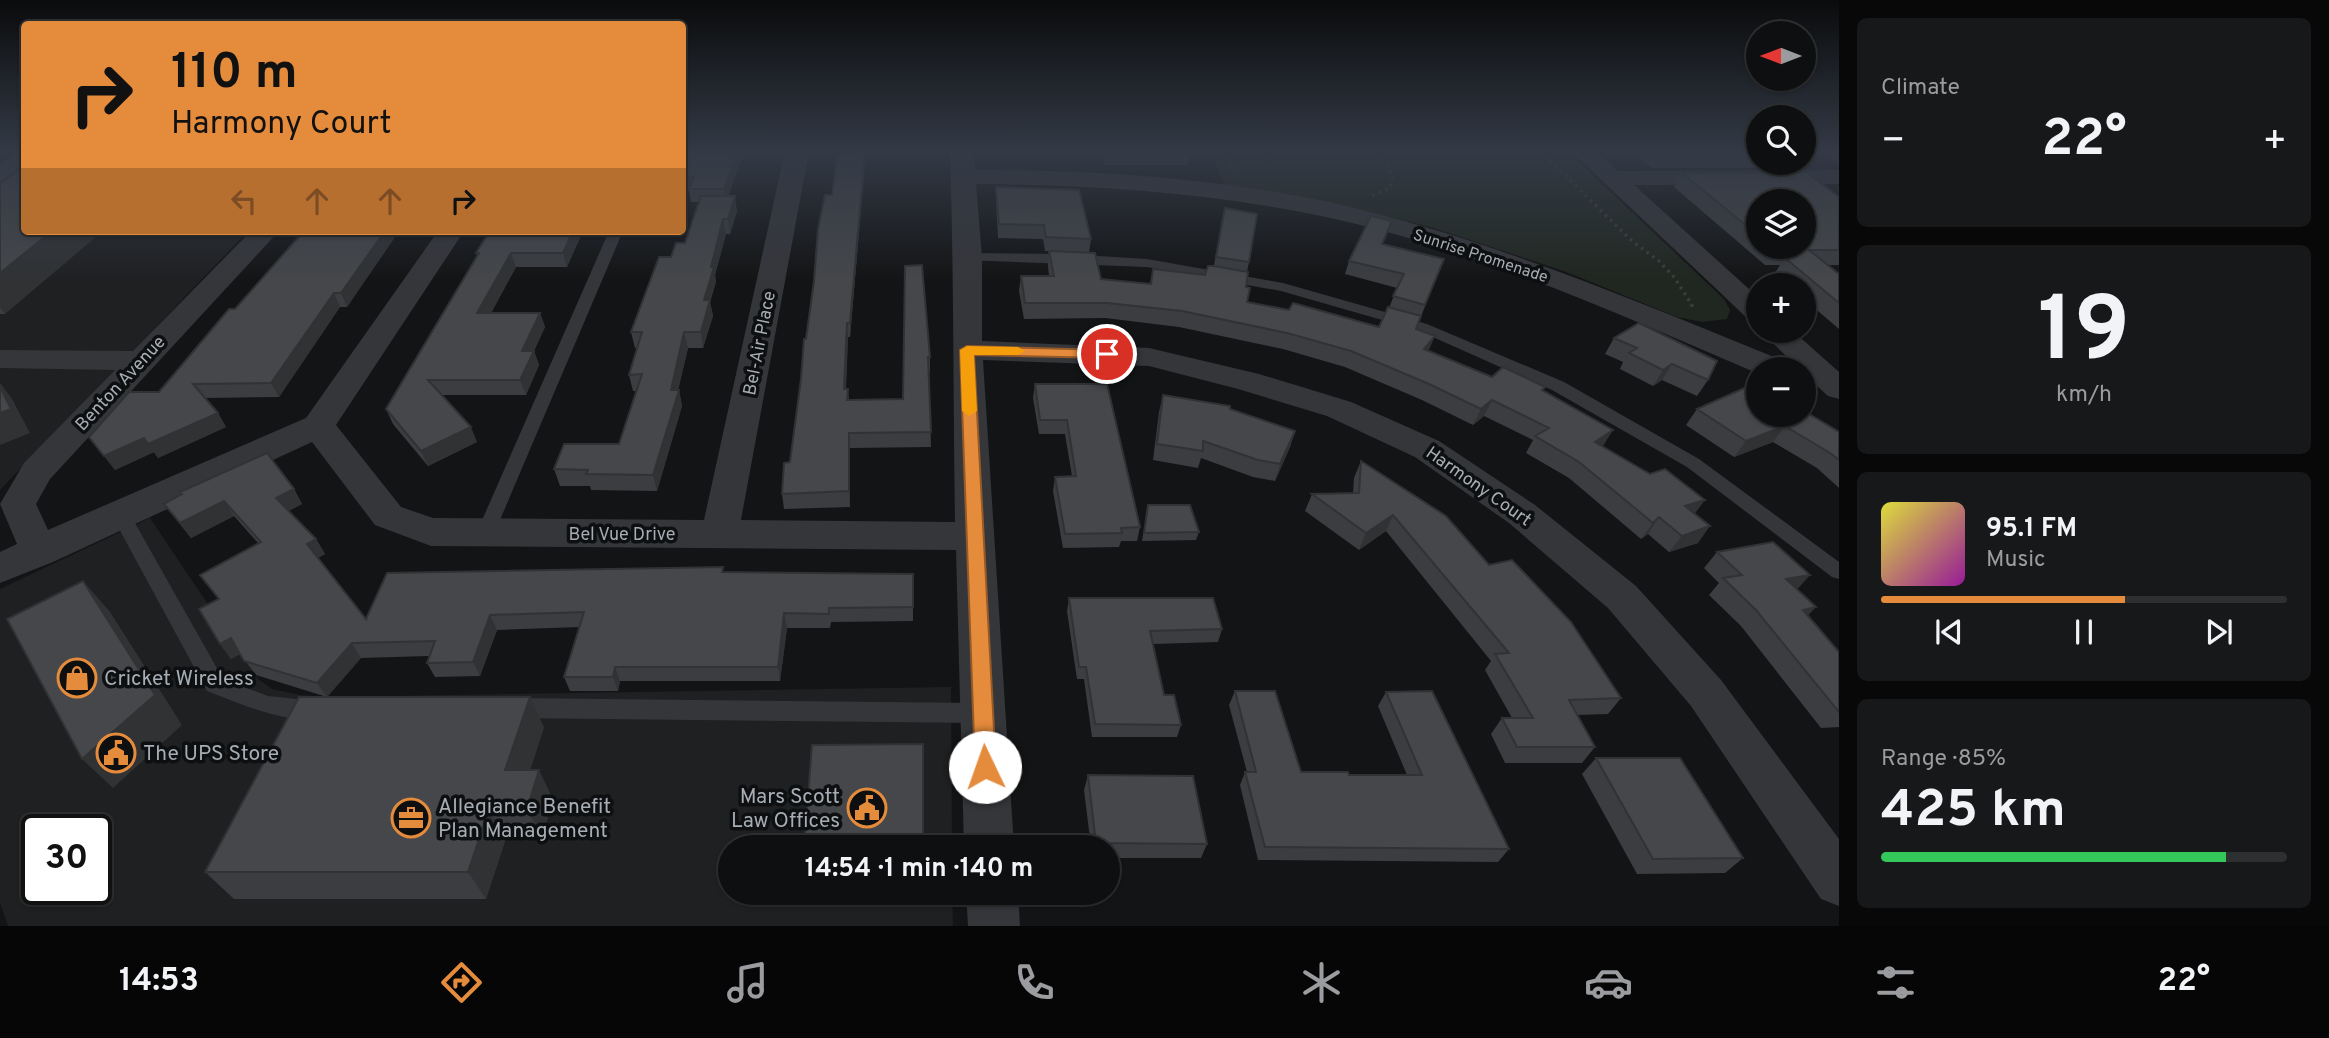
<!DOCTYPE html>
<html lang="en">
<head>
<meta charset="utf-8">
<style>
  body { margin:0; font-family:Overpass,sans-serif; background:#171819; color:#f1f3f6; height:100vh; display:flex; flex-direction:column; font-size:26px; white-space:nowrap }
  * { box-sizing:border-box; margin:0 }
  p { font-size:23px; color:#9b9c9f }
  .icon { flex:none; width:38px; height:38px; fill:none; stroke:currentColor; stroke-width:2; stroke-linecap:round; stroke-linejoin:round }
  .map { position:relative; flex:1; overflow:hidden }
  .side { display:flex; flex-direction:column; gap:18px; padding:18px; background:#080809; width:490px }
  .side>* { flex:none }
  .hud { position:absolute; left:21px; top:21px; width:665px; height:214px; border-radius:7px; box-shadow:0 2px 5px #0004,0 0 0 2px #2e2f30; background:#e58b3c; color:#111; overflow:hidden }
  .needle { width:46px; rotate:270deg }
  .tools { position:absolute; left:1746px; top:21px; display:grid; gap:14px }
  .tools a { display:grid; place-items:center; width:70px; height:70px; border-radius:50%; background:#0e0f10; box-shadow:0 2px 5px #0004,0 0 0 2px #2e2f30; font-size:35px }
  .speed { position:absolute; left:21px; top:814px; display:flex; gap:14px; font-size:35px; font-weight:700; text-align:center }
  .speed>* { display:grid; place-content:center; width:91px; height:91px; border-radius:50%; background:#0e0f10; box-shadow:0 2px 5px #0004,0 0 0 2px #2e2f30; line-height:1 }
  .speed .limit { border:4px solid #111; border-radius:10px; background:#fff; color:#111 }
  .pin { position:absolute; display:grid; place-items:center; width:60px; height:60px; color:#fff; margin:-30px; border:4px solid #fff; border-radius:50%; box-shadow:0 2px 7px #0007 }
  .me { position:absolute; width:77px; margin:-38px; rotate:357deg; stroke-linejoin:round; filter:drop-shadow(0 0 5px #0008) }
  .turn { display:flex; align-items:center; gap:24px; height:147px; padding:0 35px; font-size:32px }
  .turn .icon { width:91px; height:91px; stroke-width:2.5 }
  .turn b { display:block; font-size:49px; line-height:60px }
  .lanes { display:flex; align-items:center; height:66px; padding:0 35px; background:#0003; justify-content:center; gap:35px; direction:ltr }
  .lanes .off { opacity:.35 }
  .big { font-size:52px; font-weight:700; line-height:1.1 }
  .side .tile { flex:1; display:flex; flex-direction:column; justify-content:center; gap:10px; min-width:0; padding:0 24px; border-radius:10px; background:#171819 }
  .side .dial { align-items:center; gap:0 }
  .dial b { font-size:91px; line-height:1 }
  .song { display:flex; align-items:center; gap:21px }
  .cover { width:84px; height:84px; border-radius:10px; background:linear-gradient(135deg,hsl(60 70% 55%),hsl(300 70% 35%)) }
  .played { height:7px; border-radius:4px; background:linear-gradient(90deg,#e58b3c 60%,#2e2f30 60%) }
  .keys { display:flex; justify-content:space-around; direction:ltr }
  .heat { display:flex; justify-content:space-between; align-items:center; font-size:38px; direction:ltr }
  .charge { height:10px; border-radius:5px; background:linear-gradient(90deg,#34c759 85%,#2e2f30 0) }
  .trip { position:absolute; left:718px; top:835px; width:402px; height:70px; border-radius:35px; background:#0e0f10; box-shadow:0 2px 5px #0004,0 0 0 2px #2e2f30; font-weight:700; line-height:70px; text-align:center }
  .tabs { display:flex; height:112px; justify-content:space-around; align-items:center; background:#060606; color:#9b9c9f }
  .tabs .icon { width:49px; height:49px }
  .tabs .on { color:#e58b3c }
  .tabs b { font-size:32px; color:#f1f3f6 }
  main { display:flex; flex:1; min-height:0 }
  .map>svg:first-child { display:block }
  .built { fill:#1f2022; fill-rule:evenodd }
  .green { fill:#202720 }
  .lines { fill:none; stroke-linecap:round; stroke-linejoin:round }
  .path { stroke:#3b3d41; stroke-width:3.5; stroke-dasharray:2.5 4.5; stroke-linecap:butt }
  .lane { fill:#35363a; fill-rule:evenodd }
  .street { fill:#35363a; fill-rule:evenodd }
  .secondary { fill:#434649; fill-rule:evenodd }
  .wall { fill:#3b3d40; fill-rule:evenodd }
  .shaded-wall { fill:#303234 }
  .building { fill:#45474a; stroke:#303234; stroke-width:2 }
  .route { fill:#e58b3c; stroke:#955a27; stroke-width:2 }
  .slow { fill:#f59e0b }
  .labels { text-anchor:middle; stroke-width:7; stroke-linejoin:round; paint-order:stroke }
  .far-street-label { font-size:16px; fill:#a6adb4; stroke:#0e0f10 }
  .street-label { font-size:18px; fill:#a6adb4; stroke:#0e0f10 }
  .near-poi-label { font-size:21px; fill:#a6adb4; stroke:#0e0f10; text-anchor:start }
</style>
</head>
<body>
<main>
<div class="map">
<svg width="1839" height="926" viewBox="0 0 1839 926">
  <rect width="100%" height="100%" fill="#131415"/>
  <path class="built" d="M0 190 24 231H248L0 490Z
    M150 518 258 679 272 689 300 695 327 697 951 687 952 847H730V892L952 893 953 926H8L0 903V589ZM37 830H96V889H37Z"/>
  <path class="green" d="M1209 151H1567L1724 299 1730 310 1727 319 1702 322 1677 317 1564 271 1431 227 1340 205 1225 185Z"/>
  <g class="lines">
    <path class="path" d="M1227 151 1228 161 1235 170
      M1371 151 1386 163 1393 176 1390 188 1372 196
      M1540 151 1632 241 1659 261 1674 277 1692 305 1690 308"/>
    <path class="lane" d="M609 231H623L494 534 492 539H478L476 534Z
      M968 253 1065 254 1147 259 1283 283 1427 324 1564 382 1699 459 1839 562V579L1832 577 1687 467 1552 390 1417 330 1281 291 1147 267 963 260 961 257Z
      M120 507 127 509 223 679 268 696 325 702 328 709 325 716C292 728 239 703 207 691L111 514 113 509Z
      M513 698 982 703 990 706 993 713 990 720 982 723 513 718 505 715 502 708 505 701Z"/>
    <path class="street" d="M785 151H809L741 520 955 522C953 398 954 274 950 151H974L975 170C1096 170 1219 178 1338 204 1493 240 1639 302 1786 362L1791 369H1759V374C1621 315 1482 252 1335 219 1217 193 1097 185 976 184L982 257V341L1149 348 1259 374 1351 402 1439 441 1535 505 1636 586 1721 680 1839 839V906L1821 899 1691 706 1608 608 1509 523 1415 457 1327 416 1238 389 1149 366 983 360 1014 847H964L956 550 431 546 375 525 312 442 53 562 0 583V552L17 544 0 504 24 463 115 370 0 368V350L133 351 251 231H279L50 479 36 504 48 530 306 418 438 231H464L336 425 401 507 433 518 704 520Z
      M1571 151H1597L1618 171 1839 170V184L1634 185 1759 298V323L1749 320Z
      M1761 331H1793L1839 372V399L1828 396 1804 374V369H1799Z
      M966 892H1018L1020 926H968Z"/>
    <path class="secondary" d="M24 151V171L9 182 0 184V164L15 154Z"/>
  </g>
  <path class="wall" d="M682 151H744L728 196 737 211 730 234H726L715 275 716 282 710 302 713 316 703 348H688L678 390H679L682 406 657 491 591 490 590 486H560L554 469 619 444 636 391H633L629 375 637 348H635L631 332 671 257 685 243 699 202H691L689 191H682Z
    M866 151 850 337H848L846 389H848L849 400 903 399 905 266 930 357V372H929L931 447 850 448V507L784 509 782 494 790 462 806 339 832 195Z
    M1104 151H1190L1187 165H1104Z
    M1632 151H1759V163H1775L1772 168H1652Z
    M1821 151H1839V163Z
    M1682 173 1839 197V265H1828L1839 274V329L1804 299V285H1788L1775 273 1780 265H1765L1674 187ZM1759 201 1804 247H1759Z
    M0 183 5 314H0Z
    M996 187 1091 239 1089 252 1101 279 1150 284 1153 269 1205 275 1214 266 1222 219 1249 262 1247 272V302L1379 327 1389 308 1397 288 1345 274 1349 261 1383 244 1444 259 1416 329 1429 351 1492 377 1543 391 1603 447 1694 514 1698 543 1669 552 1648 534 1641 539 1569 478 1526 453 1533 440 1484 416 1473 425 1422 400 1345 367 1283 349 1179 327 1105 318 1024 319 1019 291 1021 276H1049L1048 266 1049 251H1045L1043 239 998 238 996 201Z
    M297 231H399L347 307H340L279 397 205 398 218 413 226 427 158 458 154 452 115 470 89 437 159 392 235 309 302 233H298Z
    M490 231H583L567 267H516L491 313H540L545 327 534 351 539 365 526 395H442L477 442 428 466 393 424 386 409 477 255 476 253Z
    M1614 338 1708 380 1697 396 1662 380 1653 386 1620 369 1623 362 1605 354Z
    M1035 384H1107L1140 527 1137 541H1121L1119 547 1063 548 1053 491 1055 477 1072 476 1065 434H1039L1033 398Z
    M1163 395 1230 409 1295 431 1290 447 1275 481 1253 477 1201 458 1198 468 1153 460 1159 412Z
    M1697 409 1839 432V488L1817 468 1773 442 1734 457 1686 425Z
    M1361 461 1489 565 1621 698 1608 714 1577 715 1595 747 1582 763H1505L1491 734 1502 718H1512L1485 670 1491 661 1386 531 1359 550 1305 511 1312 494 1353 493 1354 478Z
    M294 489 302 504 288 511 316 539 325 554 318 558 366 619 724 572 913 574V621L831 622 830 628H787L780 681H620L618 691H570L564 677 580 627 497 630 480 676 435 677 427 663 429 656 361 658 327 697 256 675 240 654 231 659 220 644 218 599 258 543 234 516 191 538 164 504Z
    M1148 505 1199 532 1196 540 1142 541Z
    M1717 552 1797 589 1808 615 1839 652V727L1821 728 1741 626 1709 595 1719 583 1704 568Z
    M1069 598 1222 629 1218 642 1153 644 1164 695 1181 725 1177 737H1092L1084 679H1077L1067 611Z
    M1235 691 1301 772 1349 775H1407L1378 706 1386 692 1509 849 1498 862 1258 860 1240 785 1245 772H1247L1229 705Z
    M544 727 530 770 553 799 542 838H506L486 899H234L205 872Z
    M1596 758 1743 858 1725 873 1637 874 1582 774Z
    M1088 775 1207 844 1201 858H1108V847H1091L1084 790Z
    M803 892H924V900L805 901Z"/>
  <path class="shaded-wall" d="M0 151H7L0 156Z
    M738 151H744L726 203 724 189Z
    M865 151H866L850 337V323Z
    M735 196 737 211 730 234 728 219Z
    M723 219 726 234 715 275 716 282 710 302 713 316 703 348 701 332 704 300 711 267Z
    M52 231H103L5 314 0 307V273Z
    M385 231H399L347 307 341 293Z
    M573 231H583L567 267 563 253Z
    M511 253 516 267 483 328 477 313Z
    M334 293 340 307 279 397 271 383Z
    M540 313 545 327 527 365 522 351Z
    M847 323 848 337 845 404 844 389Z
    M684 332 688 348 675 404 679 390 682 406 657 491 653 475 671 390Z
    M1435 336 1428 352 1424 349Z
    M534 351 539 365 526 395 520 380Z
    M1672 364 1662 380 1653 386 1663 370Z
    M0 383 12 399 30 433 0 445Z
    M1492 400 1484 416 1473 425 1481 409Z
    M218 413 226 427 158 458 148 444Z
    M1785 426 1773 442 1734 457 1746 441Z
    M471 427 477 442 428 466 421 451Z
    M1613 430 1603 446 1585 458 1595 442Z
    M1295 431 1290 447 1275 481 1280 464Z
    M849 433 850 448V507L849 491Z
    M144 438 154 452 115 470 104 456Z
    M294 489 302 504 285 513 276 498Z
    M1705 500 1693 516 1685 506Z
    M224 501 234 516 191 538 180 523Z
    M1393 515 1386 531 1359 550 1366 533Z
    M1659 517 1648 534 1641 539 1653 523Z
    M1710 526 1698 543 1669 552 1682 536Z
    M316 539 325 554 316 559 307 544Z
    M1810 575 1795 592 1786 579Z
    M83 581 110 612 182 725 113 788 82 759Z
    M1816 607 1800 624 1803 610Z
    M784 613 787 628 780 681 778 667Z
    M490 615 497 630 480 676 473 662Z
    M231 638 242 653 231 659 220 644Z
    M352 643 361 658 327 697 317 683Z
    M615 667 620 681 618 691 613 677Z
    M530 697 544 727 521 799 505 770Z
    M539 770 553 799 542 838 527 809Z
    M489 809 506 838 486 899 468 872Z"/>
  <path class="building" d="M682 151H738L724 189H689L694 177H682Z
    M838 151H865L850 323H847L844 389H848L847 400 903 399 905 266 922 265 930 357H928L931 432 849 433V491L782 494 784 463 790 462 801 379 804 339H806L814 281 818 229 825 195H832Z
    M1656 151H1759V154H1659Z
    M24 166V231H52L0 273V183Z
    M1806 172 1839 197V250H1809L1839 274V303L1785 258 1792 250H1775L1772 247H1804V201H1759V236L1682 173Z
    M996 187 1079 190 1091 239 1046 237 1044 225 999 224Z
    M701 196H735L728 219H723L711 267H714L704 300H710L701 332H684L671 390H679L653 475 586 474 588 470 554 469 564 444H619L642 374 629 375 642 332H631L659 257H671L676 243H685Z
    M1225 208 1257 214 1249 262 1216 257Z
    M1371 216 1392 221 1382 244 1444 259 1425 305 1393 296 1404 274 1349 261Z
    M304 231H385L341 293H334L271 383 193 384 218 413 148 444 144 438 104 456 89 437 129 392H159L229 309H235Z
    M490 231H573L563 253H511L477 313H540L522 351H534L520 380H428L471 427 421 451 386 409 479 253H476Z
    M1049 251 1095 253 1101 279 1151 284 1153 269 1205 275 1208 266H1214L1248 272 1246 287 1250 288 1247 302 1289 310 1293 303 1379 327 1388 307 1421 316 1416 329 1435 336 1424 349 1492 377 1503 367 1545 387 1542 390 1613 430 1595 442 1650 474 1665 469 1705 500 1685 506 1710 526 1682 536 1659 517 1653 523 1579 462 1535 436 1549 428 1492 400 1481 409 1429 384 1351 351 1287 333 1182 311 1107 303H1025L1021 276H1054Z
    M1639 323 1717 361 1708 380 1672 364 1663 370 1629 353 1637 348 1614 338Z
    M1756 383 1759 385V415H1804V411L1839 432V460L1830 453 1785 426 1746 441 1697 409Z
    M1035 384H1107L1140 527 1121 528 1122 533 1065 534 1055 477 1076 476 1067 420H1040Z
    M0 387 11 409 0 413Z
    M1163 395 1230 406V409L1295 431 1280 464 1258 460 1203 441V451L1157 444Z
    M267 453 294 489 276 498 316 539 307 544 366 619 387 573 723 567 722 572 913 574V607L829 608V614L784 613 778 667H615L613 677H564L584 612 490 615 473 662 427 663 435 641 352 643 317 683 244 661 231 638 220 644 199 609 219 599 200 575 261 542 224 501 180 523 164 504 182 494 180 492Z
    M1361 461 1446 516 1489 565 1512 560 1571 622 1621 698 1569 700 1595 747H1517L1502 718H1533L1495 654 1509 653 1393 515 1366 533 1312 494 1359 493Z
    M1148 505H1190L1199 532 1144 533Z
    M1773 542 1810 575 1786 579 1816 607 1803 610 1839 652V712L1756 610 1723 578 1742 575 1717 552Z
    M83 581 155 695 82 759 7 619Z
    M1069 598H1213L1222 629 1150 631 1164 695H1174L1181 725 1095 724 1086 667H1079Z
    M1235 691H1275L1301 772H1348L1349 775H1422L1386 692 1432 691 1509 849 1265 847 1245 772H1256Z
    M299 697H530L505 770H539L527 809H489L468 872H205Z
    M923 744V847H804L812 745Z
    M1596 758H1680L1743 858 1653 859Z
    M1088 775 1193 776 1207 844 1096 843Z"/>
  <linearGradient id="sky" x2="0" y2="1"><stop stop-color="#0a0b0c"/><stop offset="0.54" stop-color="#333a46"/><stop offset="1" stop-color="#333a46" stop-opacity="0"/></linearGradient>
  <rect width="1839" height="281" fill="url(#sky)"/>
  <path class="route" d="M967 346 1107 350 1114 354 1107 358 974 355 996 767 993 774 985 776 978 774 975 767 960 350Z"/>
  <path class="slow" d="M967 346 1018 347 1025 351 1018 355H974L977 411 969 416 962 411 960 350Z"/>
  <defs>
    <symbol id="shop-ring" viewBox="-11 -11 22 22"><circle r="9.5" fill="#0e0f10" stroke="#e58b3c" stroke-width="1.5"/><path d="M-5-2.5h2.3a2.7 3.5 0 0 1 5.4 0H5L5.5 6h-11ZM-1.5-2.5h3a1.5 2.3 0 0 0-3 0Z" fill="#e58b3c"/></symbol>
    <symbol id="civic-ring" viewBox="-11 -11 22 22"><circle r="9.5" fill="#0e0f10" stroke="#e58b3c" stroke-width="1.5"/><path d="M-.6-6.5H3V-4.5H.6V-3L4-1V1h2V6H-6V1h2V-1L-.6-3ZM-1.2 2.5V6h2.4V2.5Z" fill="#e58b3c"/></symbol>
    <symbol id="office-ring" viewBox="-11 -11 22 22"><circle r="9.5" fill="#0e0f10" stroke="#e58b3c" stroke-width="1.5"/><path d="M-6-3h4V-5.5h4V-3h4V5H-6ZM-1-4.5V-3h2v-1.5ZM-6 0V1H6V0Z" fill="#e58b3c"/></symbol>
  </defs>
  <g fill-rule="evenodd">
    <use href="#shop-ring" x="55" y="656" width="44" height="44"/>
    <use href="#civic-ring" x="94" y="731" width="44" height="44"/>
    <use href="#civic-ring" x="845" y="786" width="44" height="44"/>
    <use href="#office-ring" x="389" y="796" width="44" height="44"/>
  </g>
  <g class="labels">
    <g class="far-street-label">
      <text transform="translate(1481 255) rotate(18)" y="6">Sunrise Promenade</text>
    </g>
    <g class="street-label">
      <text transform="translate(759 343) rotate(-79)" y="6">Bel-Air Place</text>
      <text transform="translate(120 383) rotate(-47)" y="6">Benton Avenue</text>
      <text transform="translate(1479 486) rotate(35)" y="6">Harmony Court</text>
      <text x="622" y="540">Bel Vue Drive</text>
    </g>
    <g class="near-poi-label">
      <text x="104" y="685">Cricket Wireless</text>
      <text x="143" y="760">The UPS Store</text>
      <text x="840" y="803" text-anchor="end">Mars Scott<tspan x="840" dy="24">Law Offices</tspan></text>
      <text x="438" y="813">Allegiance Benefit<tspan x="438" dy="24">Plan Management</tspan></text>
    </g>
  </g>
</svg>
<div class="tools">
<a><svg class="needle" viewBox="-14 -14 28 28"><path d="M0-13l5 13h-10z" fill="#e53935"/><path d="M0 13l5-13h-10z" fill="#9b9c9f"/></svg></a>
<a><svg class="icon" aria-label="search" viewBox="0 0 24 24"><circle cx="10" cy="10" r="6"/><path d="M15 15l6 6"/></svg></a>
<a><svg class="icon" aria-label="layers" viewBox="0 0 24 24"><path d="M12 4l9 5-9 5-9-5zM3 14l9 5 9-5"/></svg></a>
<a>+</a>
<a>−</a>
</div>
<div class="speed"><div class="limit">30</div></div>
<div class="pin" style="left:1107px;top:354px;background:#d93025"><svg class="icon" aria-label="arrive" viewBox="0 0 24 24"><path d="M6 21V4h12l-3 4 3 4H6"/></svg></div>
<svg class="me" style="left:985px;top:767px" viewBox="-20 -20 40 40"><circle r="19" fill="#fff"/><path d="M0-13L10 11 0 6-10 11z" fill="#e58b3c"/></svg>
<div class="trip">14:54 · 1 min · 140 m</div>
<div class="hud">
<div class="turn"><svg class="icon" aria-label="right" viewBox="0 0 24 24"><path d="M7 20v-9h11M14 6l5 5-5 5"/></svg><div><b>110 m</b>Harmony Court</div></div>
<div class="lanes"><svg class="icon off" aria-label="left" viewBox="0 0 24 24"><path d="M17 20v-9H6M10 6l-5 5 5 5"/></svg><svg class="icon off" aria-label="ahead" viewBox="0 0 24 24"><path d="M12 20V5M6 11l6-6 6 6"/></svg><svg class="icon off" aria-label="ahead" viewBox="0 0 24 24"><path d="M12 20V5M6 11l6-6 6 6"/></svg><svg class="icon" aria-label="right" viewBox="0 0 24 24"><path d="M7 20v-9h11M14 6l5 5-5 5"/></svg></div>
</div>
</div>
<section class="side">
<div class="tile"><p>Climate</p>
<div class="heat"><a>−</a><b class="big">22°</b><a>+</a></div>
</div>
<div class="tile dial"><b>19</b><p>km/h</p></div>
<div class="tile">
<div class="song"><i class="cover"></i><div><b>95.1 FM</b><p>Music</p></div></div>
<div class="played"></div>
<div class="keys"><svg class="icon" aria-label="previous" viewBox="0 0 24 24"><path d="M18 5L8 12l10 7zM5 5v14"/></svg><svg class="icon" aria-label="pause" viewBox="0 0 24 24"><path d="M8 5v14M16 5v14"/></svg><svg class="icon" aria-label="next" viewBox="0 0 24 24"><path d="M6 5l10 7-10 7zM19 5v14"/></svg></div>
</div>
<div class="tile"><p>Range · 85%</p><b class="big">425 km</b><div class="charge"></div></div>
</section>
</main>
<nav class="tabs">
<b>14:53</b>
<svg class="icon on" aria-label="directions" viewBox="0 0 24 24"><path d="M12 3l9 9-9 9-9-9zM9 14v-3h6M13 9l2 2-2 2"/></svg>
<svg class="icon" aria-label="music" viewBox="0 0 24 24"><path d="M9 18V5l10-2v13"/><circle cx="6" cy="18" r="3"/><circle cx="16" cy="16" r="3"/></svg>
<svg class="icon" aria-label="phone" viewBox="0 0 24 24"><path d="M5 4h4l2 5-3 2q2 4 5 5l2-3 5 2v4C11 20 4 13 5 4z"/></svg>
<svg class="icon" aria-label="climate" viewBox="0 0 24 24"><path d="M12 3v18M4 7l16 10M4 17L20 7"/></svg>
<svg class="icon" aria-label="car" viewBox="0 0 24 24"><path d="M5 17H2v-5l4-1 3-4h7l3 4 3 1v5h-3M9 17h6M6 11h13"/><circle cx="7" cy="17" r="2"/><circle cx="17" cy="17" r="2"/></svg>
<svg class="icon" aria-label="filters" viewBox="0 0 24 24"><path d="M4 7h16M4 17h16"/><circle cx="9" cy="7" r="2"/><circle cx="15" cy="17" r="2"/></svg>
<b>22°</b>
</nav>
</body>
</html>
